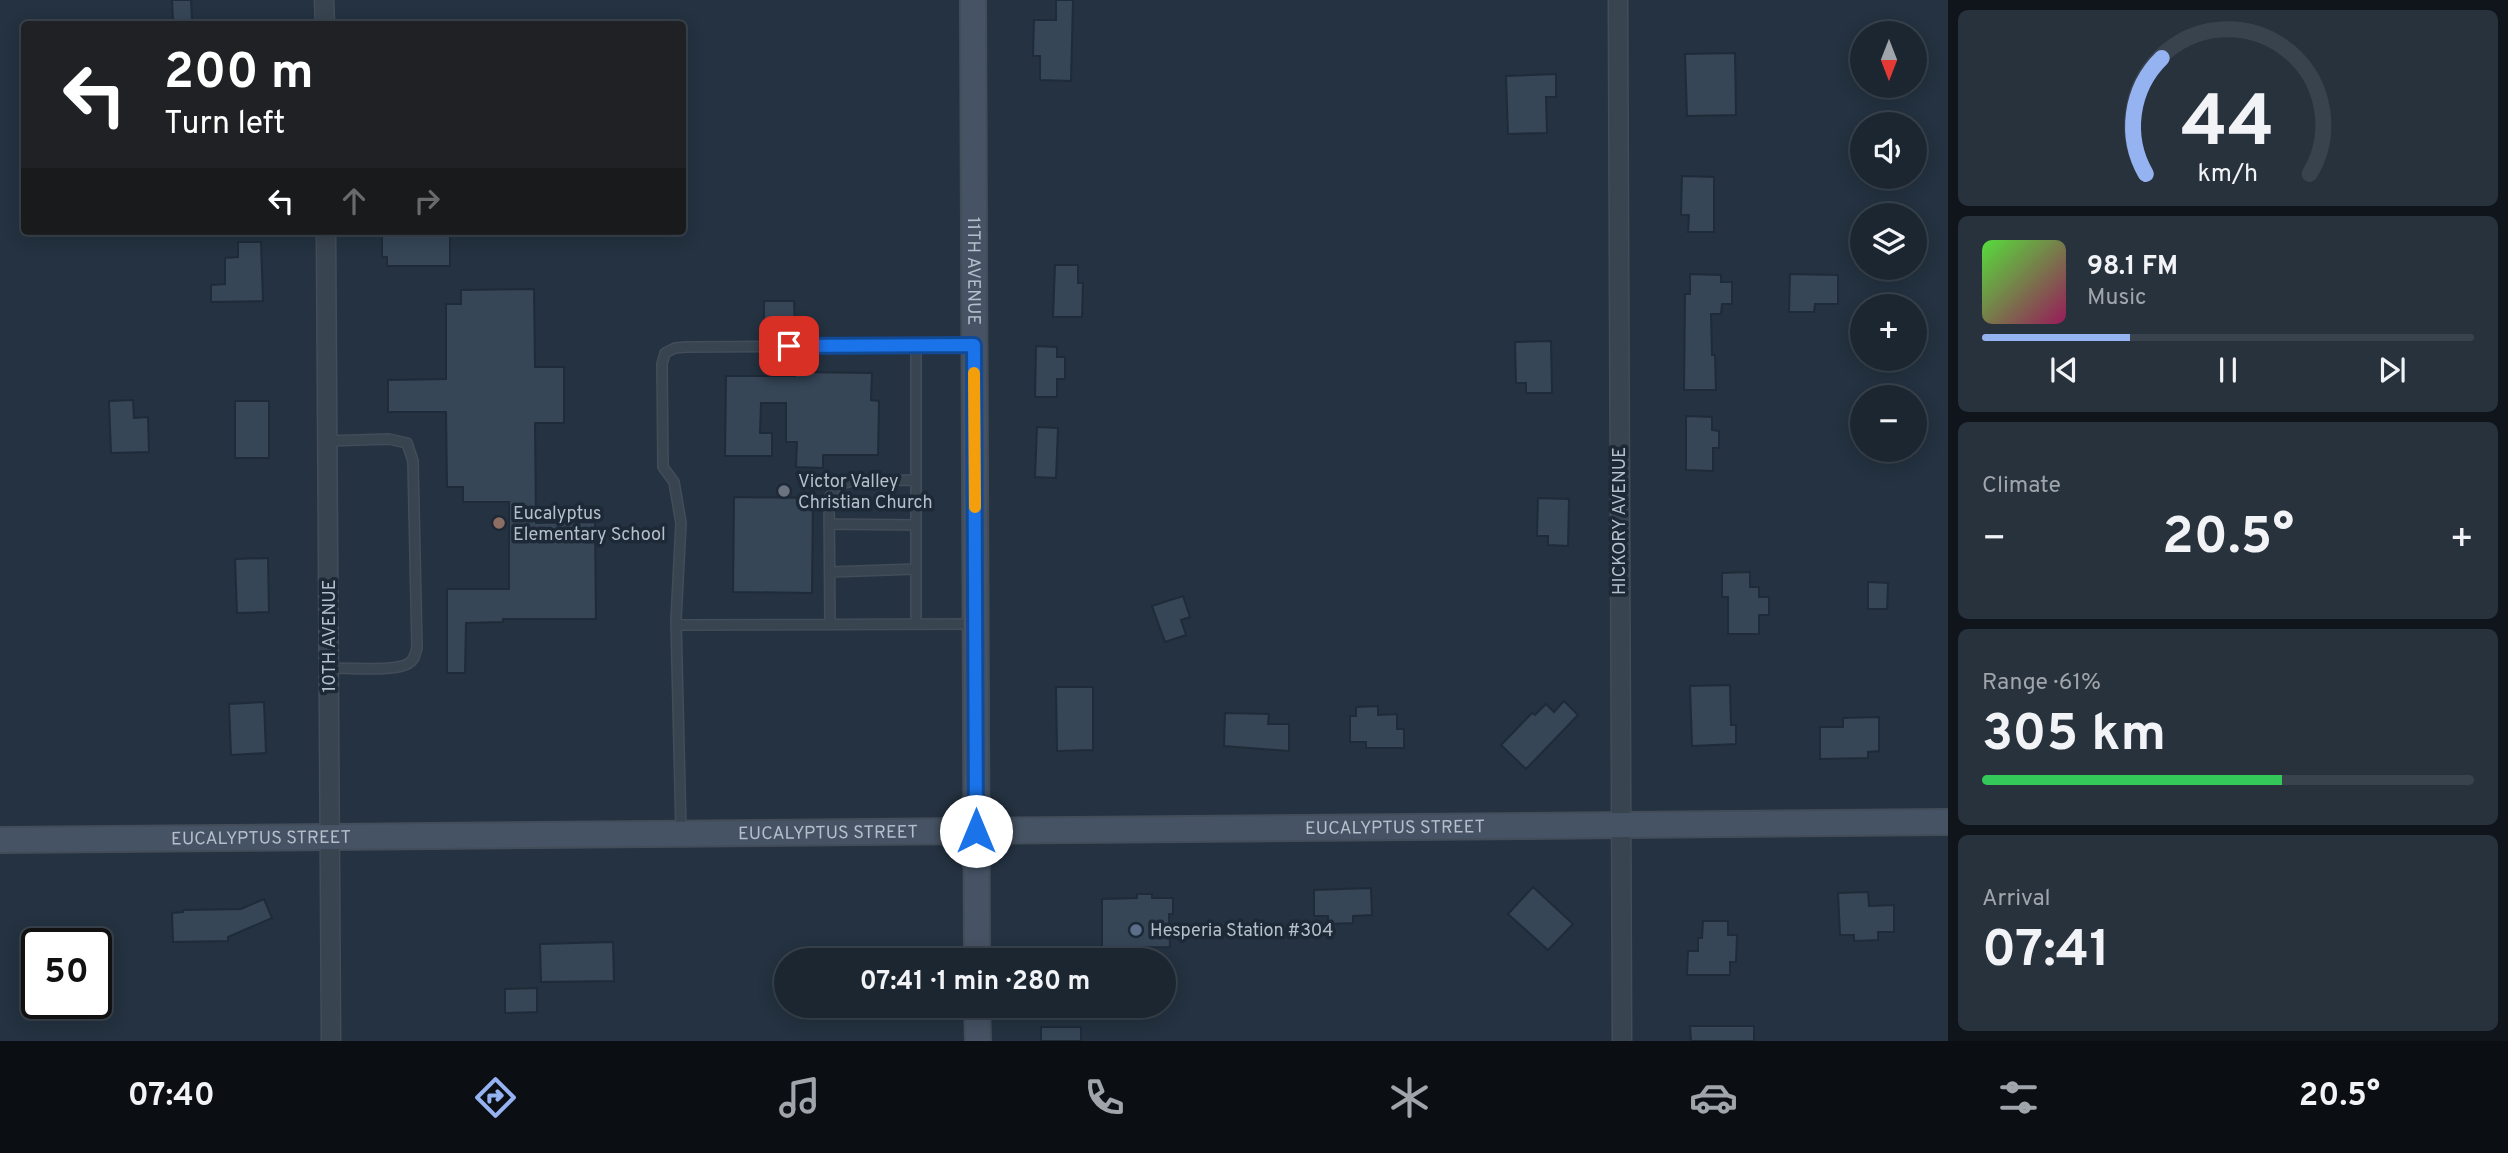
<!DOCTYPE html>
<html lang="en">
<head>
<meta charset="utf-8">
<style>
  body { margin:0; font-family:Overpass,sans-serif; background:#28323d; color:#f1f3f6; height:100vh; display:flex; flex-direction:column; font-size:26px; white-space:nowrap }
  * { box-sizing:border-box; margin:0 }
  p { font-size:23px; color:#a0a5ab }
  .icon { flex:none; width:38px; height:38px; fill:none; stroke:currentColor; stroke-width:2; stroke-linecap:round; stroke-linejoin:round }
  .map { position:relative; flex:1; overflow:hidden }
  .panel { display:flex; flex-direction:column; gap:10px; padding:10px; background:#0f151b; width:560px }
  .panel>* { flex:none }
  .top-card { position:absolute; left:21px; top:21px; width:665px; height:214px; border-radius:7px; box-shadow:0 4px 18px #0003,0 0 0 2px #39434d; background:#202124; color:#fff; overflow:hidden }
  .needle { width:46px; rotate:180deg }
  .fabs { position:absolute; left:1850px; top:21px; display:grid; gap:14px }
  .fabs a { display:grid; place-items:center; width:77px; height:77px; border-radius:50%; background:#1b2631; box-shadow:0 4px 18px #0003,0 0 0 2px #39434d; font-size:35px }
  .speed { position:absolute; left:21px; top:928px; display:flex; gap:14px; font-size:35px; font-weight:700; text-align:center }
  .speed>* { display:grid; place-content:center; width:91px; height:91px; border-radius:50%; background:#1b2631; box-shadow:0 4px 18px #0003,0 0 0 2px #39434d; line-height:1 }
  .speed .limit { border:4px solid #111; border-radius:10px; background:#fff; color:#111 }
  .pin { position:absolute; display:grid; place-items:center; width:60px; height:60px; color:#fff; margin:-30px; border-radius:14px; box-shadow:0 4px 10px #0006 }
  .me { position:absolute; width:77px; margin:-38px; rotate:0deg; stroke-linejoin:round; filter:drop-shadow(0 0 5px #0008) }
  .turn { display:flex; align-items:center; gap:24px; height:147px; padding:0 28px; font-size:32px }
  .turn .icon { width:91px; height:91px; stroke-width:2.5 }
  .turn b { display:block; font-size:49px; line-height:60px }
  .lanes { display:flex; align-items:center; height:66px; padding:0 28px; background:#0003; justify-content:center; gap:35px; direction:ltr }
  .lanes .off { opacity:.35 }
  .big { font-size:52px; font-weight:700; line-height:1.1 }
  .panel .tile { flex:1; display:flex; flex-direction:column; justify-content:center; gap:10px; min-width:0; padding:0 24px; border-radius:10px; background:#28323d }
  .panel .dial { align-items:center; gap:0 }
  .dial svg { height:182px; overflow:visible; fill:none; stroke:#39434d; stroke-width:7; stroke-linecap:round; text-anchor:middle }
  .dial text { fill:#f1f3f6; stroke:none }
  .song { display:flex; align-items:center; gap:21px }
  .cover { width:84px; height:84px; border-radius:10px; background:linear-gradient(135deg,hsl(110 70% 55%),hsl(330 70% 35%)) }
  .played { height:7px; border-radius:4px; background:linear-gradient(90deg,#95b2f1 30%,#39434d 30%) }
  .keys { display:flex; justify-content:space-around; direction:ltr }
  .heat { display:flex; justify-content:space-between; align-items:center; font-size:38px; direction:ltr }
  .charge { height:10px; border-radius:5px; background:linear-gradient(90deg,#34c759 61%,#39434d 0) }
  .trip { position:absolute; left:774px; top:948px; width:402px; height:70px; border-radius:35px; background:#1b2631; box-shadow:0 4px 18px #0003,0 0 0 2px #39434d; font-weight:700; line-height:70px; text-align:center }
  .menu { display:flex; height:112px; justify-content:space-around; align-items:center; background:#0b0f14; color:#a0a5ab }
  .menu .icon { width:49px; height:49px }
  .menu .current { color:#95b2f1 }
  .menu b { font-size:32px; color:#f1f3f6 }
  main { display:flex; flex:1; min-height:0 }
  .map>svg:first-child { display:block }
  .building { fill:#364657; stroke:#1f2b38; stroke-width:2 }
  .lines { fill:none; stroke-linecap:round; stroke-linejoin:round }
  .lane-casing { stroke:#424d59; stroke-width:12 }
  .street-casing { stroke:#424d59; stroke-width:21 }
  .secondary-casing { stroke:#424d59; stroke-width:28 }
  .lane { stroke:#384450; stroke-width:9 }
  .street { stroke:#384450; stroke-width:18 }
  .secondary { stroke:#465364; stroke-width:24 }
  .route-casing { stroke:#114b97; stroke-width:18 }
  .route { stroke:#1a73e8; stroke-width:12 }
  .slow { stroke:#f59e0b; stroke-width:12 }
  .worship-dot { fill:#6b7280; stroke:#1d2936; stroke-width:2.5 }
  .education-dot { fill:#8d6e63; stroke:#1d2936; stroke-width:2.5 }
  .service-dot { fill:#5c6f8a; stroke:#1d2936; stroke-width:2.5 }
  .labels { text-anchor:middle; stroke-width:7; stroke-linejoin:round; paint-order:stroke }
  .street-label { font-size:18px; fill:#b5bfcb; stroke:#1d2936 }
  .poi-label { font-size:18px; fill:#b5bfcb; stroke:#1d2936; text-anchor:start }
</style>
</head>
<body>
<main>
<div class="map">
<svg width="1948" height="1041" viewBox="0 0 1948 1041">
  <rect width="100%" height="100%" fill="#243241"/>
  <path class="building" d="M172 0H191L192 20H173Z
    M1056 0H1073L1071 81 1040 80V56H1033L1034 20H1056Z
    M1735 53 1736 115 1687 116 1685 54Z
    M1556 74V97H1546L1547 133 1508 134 1506 76Z
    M1682 176 1714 177V232H1688L1689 215H1681Z
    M382 231H450V266H387V257H382Z
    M238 242H261L263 301 211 302V285L225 284V258L238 257Z
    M1055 265H1078V283H1083L1082 317H1053Z
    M1690 274 1721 275V282H1732V304H1722L1721 314H1711L1712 355H1715L1716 390H1684L1685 294H1690Z
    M1790 274 1838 275V304H1815L1814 312H1789Z
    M534 289 535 367H564V423H535L536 523 595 522 596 619H503V622L466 623 465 673H447V589H509V502H463V487H447L446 412H388V380L446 379V304H461V290Z
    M764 301H794L795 325H764Z
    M1551 341 1552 393H1526V383H1516L1515 342Z
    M1036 346 1057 347V357H1065V379H1057V397H1035Z
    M796 372 872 373 871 400 879 401 878 455H823V468L796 467 797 442H786V403H761L760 433H772V456H725L726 376H795Z
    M133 400 134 418 148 417 149 452 111 453 109 401Z
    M235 401H269V458H235Z
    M1686 416 1712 417V430L1719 431V448H1713V471L1686 470Z
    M1037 427 1058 428 1056 478 1035 477Z
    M734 497 813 498 812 593 733 592Z
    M1538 498 1569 499 1568 546 1548 545V536H1537Z
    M268 558 269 612 237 613 235 559Z
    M1750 572V587H1759V597H1769V615H1759V634H1728V597H1722V573Z
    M1868 582 1888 583 1887 609H1868Z
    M1183 596 1190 617 1181 620 1186 635 1165 642 1152 606Z
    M1730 685 1731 725H1736V744L1692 746 1690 686Z
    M1056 687H1093V750L1057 751Z
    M1564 701 1578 715 1526 769 1501 745 1532 713 1535 715 1546 704 1554 712Z
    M264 702 266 753 231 755 229 704Z
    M1378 706V715L1397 714V729H1404V748H1366V742H1350V716H1356V707Z
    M1225 713 1269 714 1268 724H1289V751L1224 746Z
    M1879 717V751L1868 752V758L1820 759V727H1843V718Z
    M1533 887 1573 924 1548 950 1508 914Z
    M1371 888 1372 915 1353 916V923L1328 924V916H1314V890Z
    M1868 892 1869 906 1894 905V932H1878V940L1854 941V935H1840L1838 893Z
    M1137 894H1152V898H1173V914H1169L1170 947 1102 948V899L1137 898Z
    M264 899 272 918 228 937V941L173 942 172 913 183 912V910L241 909Z
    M1703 921H1728V935H1737L1736 962H1730V975H1687L1688 951H1698V938H1702Z
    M613 942 614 981 541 982 540 944Z
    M537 988V1012L505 1013V989Z
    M1690 1026H1754V1041H1691Z
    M1041 1027H1081V1041H1041Z"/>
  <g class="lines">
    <defs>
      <path id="lane" d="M916 345V624
        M327 441 389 439 407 443 413 461 417 648C415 654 415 659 409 663 397 672 347 668 329 668
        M829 524 916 525
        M830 572 916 569
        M830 624 829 498 837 485 853 481 916 480
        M676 625 973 624
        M681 831 676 620 681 523 674 482 663 467 662 364 665 353 675 348 686 347 973 345"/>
      <path id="street" d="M324 0 325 24
        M1618 0 1622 1041
        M326 231 331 1041"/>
      <g id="secondary">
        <path id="s1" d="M973 0 977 961"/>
        <path id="s2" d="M0 840 1948 822"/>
        <path d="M977 1006 978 1041"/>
      </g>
    </defs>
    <use href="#lane" class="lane-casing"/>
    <use href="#street" class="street-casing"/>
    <use href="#secondary" class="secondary-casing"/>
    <use href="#lane" class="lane"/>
    <use href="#street" class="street"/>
    <use href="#secondary" class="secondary"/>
  </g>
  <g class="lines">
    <defs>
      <path id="route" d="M789 346 974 345 976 831"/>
    </defs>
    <use href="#route" class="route-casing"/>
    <use href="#route" class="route"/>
    <path class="slow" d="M974 373 975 507"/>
  </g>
  <circle class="worship-dot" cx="784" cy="491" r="7"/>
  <circle class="education-dot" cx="499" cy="523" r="7"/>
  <circle class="service-dot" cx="1136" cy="930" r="7"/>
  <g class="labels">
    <g class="street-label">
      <text dy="6" stroke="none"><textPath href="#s1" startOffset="271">11TH AVENUE</textPath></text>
      <text transform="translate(1619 521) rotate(-90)" y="6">HICKORY AVENUE</text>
      <text transform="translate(329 636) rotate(-90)" y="6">10TH AVENUE</text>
      <text dy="6" stroke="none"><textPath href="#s2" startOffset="1395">EUCALYPTUS STREET</textPath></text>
      <text dy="6" stroke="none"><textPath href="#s2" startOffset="828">EUCALYPTUS STREET</textPath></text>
      <text dy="6" stroke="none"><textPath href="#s2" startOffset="261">EUCALYPTUS STREET</textPath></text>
    </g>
    <g class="poi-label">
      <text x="798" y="487">Victor Valley<tspan x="798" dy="21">Christian Church</tspan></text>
      <text x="513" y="519">Eucalyptus<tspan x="513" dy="21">Elementary School</tspan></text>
      <text x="1150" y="936">Hesperia Station #304</text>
    </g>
  </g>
</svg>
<div class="fabs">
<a><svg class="needle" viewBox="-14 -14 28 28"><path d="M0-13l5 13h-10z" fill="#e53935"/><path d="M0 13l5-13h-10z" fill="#a0a5ab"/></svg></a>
<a><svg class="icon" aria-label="sound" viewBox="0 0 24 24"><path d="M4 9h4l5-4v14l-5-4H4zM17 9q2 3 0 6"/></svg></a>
<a><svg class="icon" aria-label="layers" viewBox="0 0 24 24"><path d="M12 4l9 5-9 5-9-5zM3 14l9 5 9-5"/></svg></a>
<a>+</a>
<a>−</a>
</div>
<div class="speed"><div class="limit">50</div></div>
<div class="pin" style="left:789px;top:346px;background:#d93025"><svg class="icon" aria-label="arrive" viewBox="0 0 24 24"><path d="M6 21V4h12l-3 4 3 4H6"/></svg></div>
<svg class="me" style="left:976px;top:831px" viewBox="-20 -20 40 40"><circle r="19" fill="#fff"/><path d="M0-13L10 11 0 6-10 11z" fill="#1a73e8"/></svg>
<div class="trip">07:41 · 1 min · 280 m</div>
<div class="top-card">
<div class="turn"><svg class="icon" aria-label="left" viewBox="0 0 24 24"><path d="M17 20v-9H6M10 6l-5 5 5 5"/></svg><div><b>200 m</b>Turn left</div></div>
<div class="lanes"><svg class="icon" aria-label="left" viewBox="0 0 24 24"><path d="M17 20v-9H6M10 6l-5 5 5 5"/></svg><svg class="icon off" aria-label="ahead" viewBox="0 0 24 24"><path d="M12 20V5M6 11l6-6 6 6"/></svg><svg class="icon off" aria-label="right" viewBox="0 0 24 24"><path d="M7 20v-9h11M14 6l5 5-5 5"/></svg></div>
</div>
</div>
<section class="panel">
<div class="tile dial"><svg viewBox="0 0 100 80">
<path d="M14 69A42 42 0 1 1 86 69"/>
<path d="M14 69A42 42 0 0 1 21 18" stroke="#95b2f1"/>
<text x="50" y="56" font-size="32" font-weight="700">44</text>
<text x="50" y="72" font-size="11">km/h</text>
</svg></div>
<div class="tile">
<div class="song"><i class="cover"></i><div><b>98.1 FM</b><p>Music</p></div></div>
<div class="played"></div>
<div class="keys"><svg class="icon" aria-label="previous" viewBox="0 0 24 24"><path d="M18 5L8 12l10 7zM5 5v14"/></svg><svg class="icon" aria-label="pause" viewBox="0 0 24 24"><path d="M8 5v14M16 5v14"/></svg><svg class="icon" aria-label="next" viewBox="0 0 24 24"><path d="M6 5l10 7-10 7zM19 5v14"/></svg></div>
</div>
<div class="tile"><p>Climate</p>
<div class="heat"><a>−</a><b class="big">20.5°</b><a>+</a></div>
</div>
<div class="tile"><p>Range · 61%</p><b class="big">305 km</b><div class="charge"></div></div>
<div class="tile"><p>Arrival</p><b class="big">07:41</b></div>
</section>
</main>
<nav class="menu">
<b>07:40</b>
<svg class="icon current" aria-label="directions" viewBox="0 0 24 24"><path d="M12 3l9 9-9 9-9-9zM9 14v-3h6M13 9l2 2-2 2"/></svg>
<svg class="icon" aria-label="music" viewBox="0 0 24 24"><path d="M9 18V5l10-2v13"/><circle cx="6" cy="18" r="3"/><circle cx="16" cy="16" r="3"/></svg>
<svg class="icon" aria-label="phone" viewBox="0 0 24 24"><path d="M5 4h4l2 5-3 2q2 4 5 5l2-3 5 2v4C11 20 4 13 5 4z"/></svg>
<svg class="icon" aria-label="climate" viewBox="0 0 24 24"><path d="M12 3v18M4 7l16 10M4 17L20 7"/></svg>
<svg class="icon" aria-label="car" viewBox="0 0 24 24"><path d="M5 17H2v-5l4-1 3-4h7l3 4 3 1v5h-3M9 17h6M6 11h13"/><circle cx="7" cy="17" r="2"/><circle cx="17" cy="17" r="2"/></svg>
<svg class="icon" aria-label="filters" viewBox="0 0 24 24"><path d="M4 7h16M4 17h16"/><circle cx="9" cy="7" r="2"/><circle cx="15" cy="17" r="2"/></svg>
<b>20.5°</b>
</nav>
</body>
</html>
